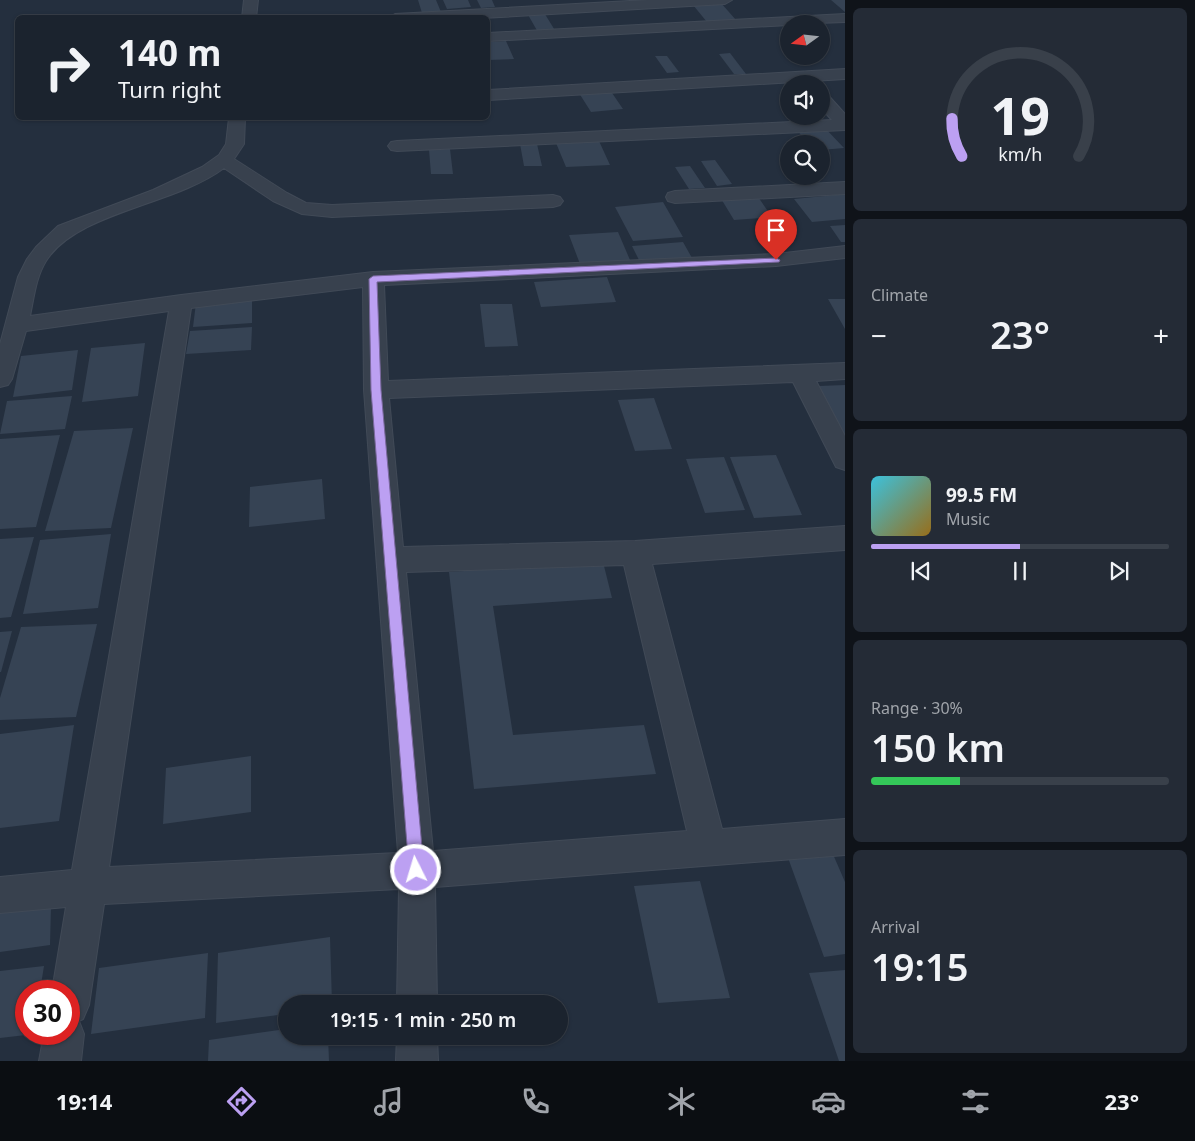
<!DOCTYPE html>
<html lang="en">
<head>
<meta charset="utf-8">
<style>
  body { margin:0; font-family:"Noto Sans",sans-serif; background:#242b36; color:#f1f3f6; height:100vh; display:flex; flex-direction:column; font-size:19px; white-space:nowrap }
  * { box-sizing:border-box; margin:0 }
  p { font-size:16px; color:#a0a4aa }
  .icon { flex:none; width:28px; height:28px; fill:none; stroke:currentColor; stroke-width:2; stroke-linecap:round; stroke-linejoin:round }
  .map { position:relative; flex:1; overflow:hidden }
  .drawer { display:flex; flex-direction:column; gap:8px; padding:8px; background:#0f1319; width:350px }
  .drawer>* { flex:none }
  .hud { position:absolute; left:15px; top:15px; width:475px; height:105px; border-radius:8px; box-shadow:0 1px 4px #0004,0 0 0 1px #39404a; background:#1b232e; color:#f1f3f6; overflow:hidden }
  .needle { width:32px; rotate:255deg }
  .fabs { position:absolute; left:780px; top:15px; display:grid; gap:10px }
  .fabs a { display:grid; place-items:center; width:50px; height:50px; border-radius:50%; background:#1b232e; box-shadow:0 1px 4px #0004,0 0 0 1px #39404a; font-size:25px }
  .speed { position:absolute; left:15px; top:980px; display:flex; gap:10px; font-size:25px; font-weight:700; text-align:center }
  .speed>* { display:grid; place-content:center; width:65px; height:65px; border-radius:50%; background:#1b232e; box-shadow:0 1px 4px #0004,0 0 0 1px #39404a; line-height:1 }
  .speed .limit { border:8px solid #d22; background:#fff; color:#111 }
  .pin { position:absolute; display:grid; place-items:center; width:42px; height:42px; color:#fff; margin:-51px -21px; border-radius:50% 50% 50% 0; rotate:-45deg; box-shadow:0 0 5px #0007 }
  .pin .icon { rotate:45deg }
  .me { position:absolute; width:55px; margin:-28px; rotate:355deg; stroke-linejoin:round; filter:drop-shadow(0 0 4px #0008) }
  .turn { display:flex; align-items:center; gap:18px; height:105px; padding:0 20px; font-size:22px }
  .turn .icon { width:65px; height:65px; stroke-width:2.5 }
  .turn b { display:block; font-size:35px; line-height:42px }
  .big { font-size:38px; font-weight:600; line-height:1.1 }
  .drawer .tile { flex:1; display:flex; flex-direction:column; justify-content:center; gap:8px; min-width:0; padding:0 18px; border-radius:8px; background:#242b36 }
  .drawer .dial { align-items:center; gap:0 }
  .dial svg { height:130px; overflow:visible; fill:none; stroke:#39404a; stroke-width:7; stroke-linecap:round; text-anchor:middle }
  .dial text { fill:#f1f3f6; stroke:none }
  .song { display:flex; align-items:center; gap:15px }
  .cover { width:60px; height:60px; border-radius:8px; background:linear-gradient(135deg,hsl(190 70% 55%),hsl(40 70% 35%)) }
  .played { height:5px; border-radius:2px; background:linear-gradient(90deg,#bca0f2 50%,#39404a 50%) }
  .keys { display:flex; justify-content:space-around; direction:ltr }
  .heat { display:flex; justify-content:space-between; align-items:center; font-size:28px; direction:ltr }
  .charge { height:8px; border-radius:4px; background:linear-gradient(90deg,#34c759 30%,#39404a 0) }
  .trip { position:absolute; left:278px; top:995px; width:290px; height:50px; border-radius:25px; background:#1b232e; box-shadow:0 1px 4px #0004,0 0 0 1px #39404a; font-weight:600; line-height:50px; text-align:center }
  .tabs { display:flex; height:80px; justify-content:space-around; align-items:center; background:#0b0e12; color:#a0a4aa }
  .tabs .icon { width:35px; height:35px }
  .tabs .selected { color:#bca0f2 }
  .tabs b { font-size:22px; color:#f1f3f6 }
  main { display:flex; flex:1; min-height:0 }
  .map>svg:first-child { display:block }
  .building { fill:#364354 }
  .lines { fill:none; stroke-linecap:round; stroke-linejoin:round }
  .street-casing { stroke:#414a57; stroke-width:2 }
  .street { fill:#38414e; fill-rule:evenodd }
  .route { fill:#bca0f2; stroke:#7a689d }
</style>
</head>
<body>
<main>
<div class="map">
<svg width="845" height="1061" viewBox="0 0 845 1061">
  <rect width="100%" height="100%" fill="#242f3e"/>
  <path class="building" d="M418 0H436L441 12 422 13Z
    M443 0H468L471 7 447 9Z
    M477 0H492L495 7 481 8Z
    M831 0H845V12Z
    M721 3 736 20 707 22 693 5Z
    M543 11 556 32 539 34 527 13Z
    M506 41 514 59 488 60V42Z
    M730 53 746 74H734L719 54Z
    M655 56H667L679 72 667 73Z
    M610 90 623 109 591 112 579 93Z
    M825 128 844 148 821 150V144H808L797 130Z
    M599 141 610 165 566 167 556 143Z
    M520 144H537L542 166H524Z
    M450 149 453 174H431L429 150Z
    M715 160 732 184 717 186 701 161Z
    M690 166 705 188 689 189 675 167Z
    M756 194 772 217 734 220 720 197Z
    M845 194V219L812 222 794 199Z
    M663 202 683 237 633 241 615 207Z
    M845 225V242H841L830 226Z
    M618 232 630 260 580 264 569 235Z
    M683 242 692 258 640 262 632 246Z
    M607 277 616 302 541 307 534 282Z
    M252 299V323L193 327 196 303Z
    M828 299H845V329Z
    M480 304H512L518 346 485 347Z
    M252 327 251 350 186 354 190 331Z
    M145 343 138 396 82 402 91 348Z
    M78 350 72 390 13 397 21 356Z
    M845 385V437L819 386Z
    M72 396 65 429 0 434 7 401Z
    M654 398 672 449 635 451 618 400Z
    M133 428 111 528 45 531 74 431Z
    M60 435 36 527 0 529V439Z
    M776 455 802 515 754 518 730 457Z
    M724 457 745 510 705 513 686 459Z
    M322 479 325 519 249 527 250 487Z
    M111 534 98 608 23 614 40 540Z
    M34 537 11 617 0 618V539Z
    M603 562 612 598 493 606 513 735 644 725 656 774 474 789 449 572Z
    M97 624 76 717 0 720V698L21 627Z
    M12 631 1 672H0V632Z
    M74 725 59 821 0 828V734Z
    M251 756V812L163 824 166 768Z
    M832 852 845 882V954L824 957 787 855Z
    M700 881 730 998 658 1003 634 886Z
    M51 906 50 945 0 952V908Z
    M330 937 332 1004H286V1014L216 1023 218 953Z
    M208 953 205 1018 91 1034 99 968Z
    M44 966 40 991H26V1035L0 1038V971Z
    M845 970V1061H839L809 973Z
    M286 1029V1036H328L329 1061H208L209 1040Z"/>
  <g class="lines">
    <defs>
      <path id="street" d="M244 0H258L256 18H242Z
        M648 0H732L725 4 482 18H388L395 14Z
        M845 14V22L789 24V25L488 41V33Z
        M845 69V79L488 100V90Z
        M821 92 827 94 845 114V130L397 151 391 150 388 146 391 142 397 141 832 120 821 108Z
        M229 118H245L244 144 234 159 287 193 306 203 332 205 553 195 560 197 563 201 560 205 553 207 332 217 302 214 273 201 224 168C175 205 77 212 46 261 36 277 34 297 30 316L181 295 373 272 776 254 845 246V258L776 266 384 285 388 381 845 363V379L816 381 845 436V470L836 467 793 382 389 398 403 547 635 541 845 526V550L652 564 722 829 845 819V855L435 887 437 1004H397L399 889 104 904 89 1005 83 1019 79 1021 84 1034 81 1061H39L44 1034H69V991H52L66 907 0 913V877L72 870 169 311 26 331 12 379 8 385 0 387V344L18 277 27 259 36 247 58 226 153 190 202 167 219 155 226 144ZM363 287 364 390 398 853 109 867 191 308ZM624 565 687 831 433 851 406 572Z
        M845 182V194L675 203 668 201 666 197 668 193 675 191Z
        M397 1036H437L438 1061H396Z"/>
    </defs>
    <use href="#street" class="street-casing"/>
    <use href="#street" class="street"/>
  </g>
  <path class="route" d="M776 258 780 260 779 262 377 282 381 390 424 870 422 876 416 878 411 876 409 870 371 390 369 279 373 276Z"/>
</svg>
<div class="fabs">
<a><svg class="needle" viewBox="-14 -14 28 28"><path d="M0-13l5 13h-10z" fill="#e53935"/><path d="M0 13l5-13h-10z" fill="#a0a4aa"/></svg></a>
<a><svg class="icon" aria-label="sound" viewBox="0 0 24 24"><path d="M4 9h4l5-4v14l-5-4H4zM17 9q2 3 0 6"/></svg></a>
<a><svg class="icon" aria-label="search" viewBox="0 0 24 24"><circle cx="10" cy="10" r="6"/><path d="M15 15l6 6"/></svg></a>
</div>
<div class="speed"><div class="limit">30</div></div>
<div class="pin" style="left:776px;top:260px;background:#d93025"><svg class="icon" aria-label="arrive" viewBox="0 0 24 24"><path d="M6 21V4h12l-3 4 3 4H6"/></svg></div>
<svg class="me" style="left:416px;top:870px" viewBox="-20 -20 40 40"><circle r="17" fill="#bca0f2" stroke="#fff" stroke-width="3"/><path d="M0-11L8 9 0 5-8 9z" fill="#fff"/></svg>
<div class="trip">19:15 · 1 min · 250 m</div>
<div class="hud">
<div class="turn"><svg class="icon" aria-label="right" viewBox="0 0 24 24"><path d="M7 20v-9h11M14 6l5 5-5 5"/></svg><div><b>140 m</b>Turn right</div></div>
</div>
</div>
<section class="drawer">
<div class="tile dial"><svg viewBox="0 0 100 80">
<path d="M14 69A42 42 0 1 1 86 69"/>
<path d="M14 69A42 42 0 0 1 8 46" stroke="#bca0f2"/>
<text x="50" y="56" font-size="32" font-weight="700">19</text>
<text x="50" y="72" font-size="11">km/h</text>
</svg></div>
<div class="tile"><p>Climate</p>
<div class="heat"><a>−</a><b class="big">23°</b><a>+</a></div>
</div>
<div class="tile">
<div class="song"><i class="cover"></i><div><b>99.5 FM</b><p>Music</p></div></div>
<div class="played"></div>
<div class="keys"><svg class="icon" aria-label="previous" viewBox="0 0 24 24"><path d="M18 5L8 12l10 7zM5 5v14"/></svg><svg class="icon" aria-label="pause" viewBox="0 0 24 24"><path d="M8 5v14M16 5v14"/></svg><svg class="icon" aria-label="next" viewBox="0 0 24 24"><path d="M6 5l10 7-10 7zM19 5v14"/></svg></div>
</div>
<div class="tile"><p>Range · 30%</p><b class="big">150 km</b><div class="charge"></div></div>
<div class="tile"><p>Arrival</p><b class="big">19:15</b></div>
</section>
</main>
<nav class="tabs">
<b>19:14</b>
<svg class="icon selected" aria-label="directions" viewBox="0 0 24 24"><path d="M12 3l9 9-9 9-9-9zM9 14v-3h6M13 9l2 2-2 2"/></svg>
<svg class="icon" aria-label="music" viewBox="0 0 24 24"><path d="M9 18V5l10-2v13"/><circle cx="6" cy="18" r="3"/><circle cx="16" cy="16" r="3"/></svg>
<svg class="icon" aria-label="phone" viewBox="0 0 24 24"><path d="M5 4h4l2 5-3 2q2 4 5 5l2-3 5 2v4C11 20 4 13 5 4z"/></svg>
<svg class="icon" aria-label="climate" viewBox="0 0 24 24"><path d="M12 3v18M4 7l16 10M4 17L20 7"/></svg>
<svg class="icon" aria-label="car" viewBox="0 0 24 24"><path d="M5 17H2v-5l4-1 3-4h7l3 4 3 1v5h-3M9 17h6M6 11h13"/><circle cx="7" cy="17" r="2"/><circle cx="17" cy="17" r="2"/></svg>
<svg class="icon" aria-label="filters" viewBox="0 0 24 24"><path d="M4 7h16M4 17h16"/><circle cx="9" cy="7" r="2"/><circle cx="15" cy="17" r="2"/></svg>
<b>23°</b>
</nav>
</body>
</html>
